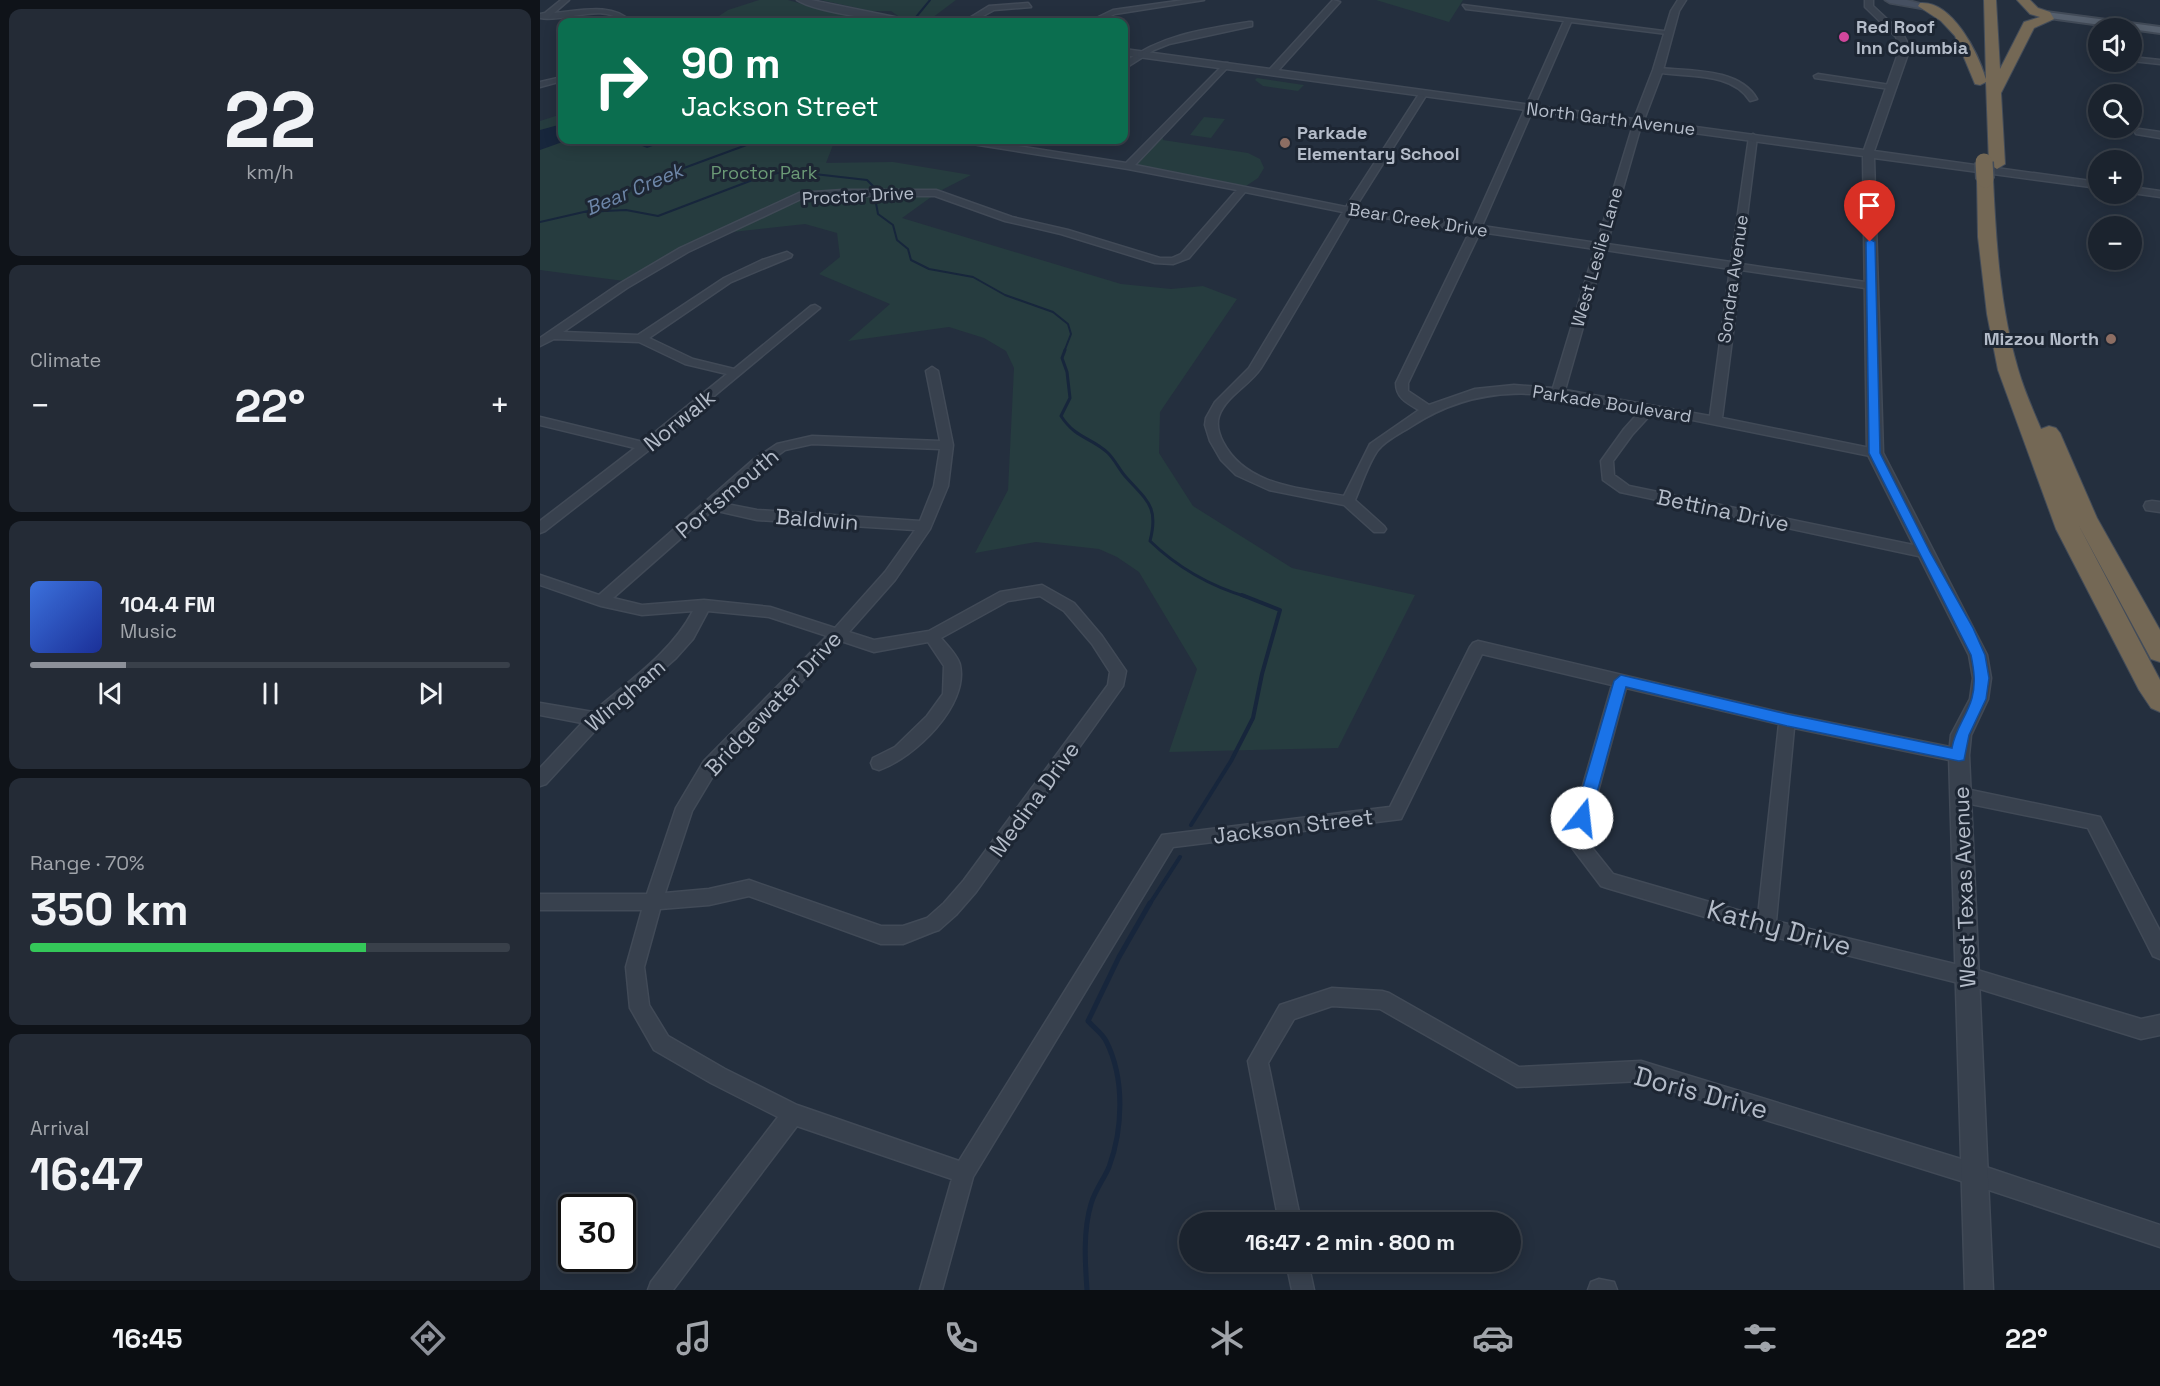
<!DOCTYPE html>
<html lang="en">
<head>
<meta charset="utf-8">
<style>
  body { margin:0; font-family:"Space Grotesk",sans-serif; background:#242b36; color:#f1f3f6; height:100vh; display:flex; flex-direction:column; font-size:22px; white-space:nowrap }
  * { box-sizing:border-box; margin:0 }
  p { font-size:20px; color:#a0a4aa }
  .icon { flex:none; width:33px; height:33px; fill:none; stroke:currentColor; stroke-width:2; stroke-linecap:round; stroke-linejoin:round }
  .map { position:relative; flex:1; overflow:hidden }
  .details { display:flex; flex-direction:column; gap:9px; padding:9px; background:#0f1319; width:540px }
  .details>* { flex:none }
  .banner { position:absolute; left:18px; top:18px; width:570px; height:126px; border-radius:12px; box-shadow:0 3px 15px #0003,0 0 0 2px #39404a; background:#0b6e4f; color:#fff; overflow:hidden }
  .buttons { position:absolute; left:1548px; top:18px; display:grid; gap:12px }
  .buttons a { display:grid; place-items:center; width:54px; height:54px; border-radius:50%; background:#1b232e; box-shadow:0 3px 15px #0003,0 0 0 2px #39404a; font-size:30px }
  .speed { position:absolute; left:18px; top:1194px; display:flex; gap:12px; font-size:30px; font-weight:700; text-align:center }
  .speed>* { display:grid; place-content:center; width:78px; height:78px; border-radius:50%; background:#1b232e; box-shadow:0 3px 15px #0003,0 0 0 2px #39404a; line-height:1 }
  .speed .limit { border:3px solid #111; border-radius:9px; background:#fff; color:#111 }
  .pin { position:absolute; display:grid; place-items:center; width:51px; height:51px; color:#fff; margin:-62px -26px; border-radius:50% 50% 50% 0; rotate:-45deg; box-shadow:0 0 6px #0007 }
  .pin .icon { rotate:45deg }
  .me { position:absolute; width:66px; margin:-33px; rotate:16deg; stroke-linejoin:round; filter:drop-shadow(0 0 4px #0008) }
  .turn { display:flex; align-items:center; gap:21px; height:126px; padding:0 24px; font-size:27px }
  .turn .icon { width:78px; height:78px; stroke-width:2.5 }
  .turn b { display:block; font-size:42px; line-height:51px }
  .big { font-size:45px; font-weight:700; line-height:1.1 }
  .details .card { flex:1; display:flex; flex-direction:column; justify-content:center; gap:9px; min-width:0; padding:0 21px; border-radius:12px; background:#242b36 }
  .details .dial { align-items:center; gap:0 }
  .dial b { font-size:78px; line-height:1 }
  .song { display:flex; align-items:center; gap:18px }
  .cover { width:72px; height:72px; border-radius:9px; background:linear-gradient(135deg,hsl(220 70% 55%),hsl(230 70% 35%)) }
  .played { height:6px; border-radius:3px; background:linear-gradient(90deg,#8c9099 20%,#39404a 20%) }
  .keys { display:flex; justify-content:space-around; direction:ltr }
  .heat { display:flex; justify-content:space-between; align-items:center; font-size:33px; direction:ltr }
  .charge { height:9px; border-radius:4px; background:linear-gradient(90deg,#34c759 70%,#39404a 0) }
  .trip { position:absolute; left:639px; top:1212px; width:342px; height:60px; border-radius:30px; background:#1b232e; box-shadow:0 3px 15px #0003,0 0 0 2px #39404a; font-weight:700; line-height:60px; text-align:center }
  .menu { display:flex; height:96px; justify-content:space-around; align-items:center; background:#0b0e12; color:#a0a4aa }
  .menu .icon { width:42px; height:42px }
  .menu .active { color:#8c9099 }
  .menu b { font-size:27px; color:#f1f3f6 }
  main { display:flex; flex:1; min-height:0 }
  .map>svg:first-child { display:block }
  .green { fill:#263c3f }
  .water { fill:#17263c }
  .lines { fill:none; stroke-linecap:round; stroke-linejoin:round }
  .stream-far3 { stroke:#17263c; stroke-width:2 }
  .stream-far2 { stroke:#17263c; stroke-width:3 }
  .stream-far1 { stroke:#17263c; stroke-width:4 }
  .stream { stroke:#17263c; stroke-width:5 }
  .minor-casing { stroke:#414a57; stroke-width:3 }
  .tertiary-casing { stroke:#414a57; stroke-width:3 }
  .secondary-casing { stroke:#414a57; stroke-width:3 }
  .primary-casing { stroke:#414a57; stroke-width:4 }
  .motorway-casing { stroke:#434c59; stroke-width:2 }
  .minor { fill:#38414e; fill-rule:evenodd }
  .tertiary { fill:#38414e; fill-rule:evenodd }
  .secondary { fill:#465061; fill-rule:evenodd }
  .primary { fill:#56606e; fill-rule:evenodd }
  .motorway { fill:#746855; fill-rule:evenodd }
  .motorway-bridge-casing { stroke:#434c59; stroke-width:20; stroke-linecap:butt }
  .motorway-bridge { stroke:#746855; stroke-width:17 }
  .route { fill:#1a73e8; stroke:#114b97; stroke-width:1.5 }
  .hotel-dot { fill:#d1479c; stroke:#1d2633; stroke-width:2 }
  .education-dot { fill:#8d6e63; stroke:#1d2633; stroke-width:2 }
  .labels { text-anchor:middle; stroke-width:6; stroke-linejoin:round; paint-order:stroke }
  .far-poi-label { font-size:18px; font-weight:bold; fill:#b4bcc9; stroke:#1d2633; text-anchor:start }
  .far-street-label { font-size:18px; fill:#b4bcc9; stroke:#1d2633 }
  .far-park-label { font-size:18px; fill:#6b9a76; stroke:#1d2633 }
  .far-water-label { font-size:20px; font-style:italic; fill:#6d86a8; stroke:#1d2633 }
  .street-label { font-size:22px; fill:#b4bcc9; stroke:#1d2633 }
  .near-street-label { font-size:27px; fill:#b4bcc9; stroke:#1d2633 }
</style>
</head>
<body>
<main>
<section class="details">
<div class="card dial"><b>22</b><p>km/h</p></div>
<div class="card"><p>Climate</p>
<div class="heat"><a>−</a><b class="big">22°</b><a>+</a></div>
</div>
<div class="card">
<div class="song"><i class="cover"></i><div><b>104.4 FM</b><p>Music</p></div></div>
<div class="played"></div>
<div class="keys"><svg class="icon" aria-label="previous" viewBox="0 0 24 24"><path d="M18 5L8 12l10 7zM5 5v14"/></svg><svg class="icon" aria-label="pause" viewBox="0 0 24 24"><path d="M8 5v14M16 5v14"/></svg><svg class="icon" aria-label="next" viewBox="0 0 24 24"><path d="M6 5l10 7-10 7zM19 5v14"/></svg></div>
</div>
<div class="card"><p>Range · 70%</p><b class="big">350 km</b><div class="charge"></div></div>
<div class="card"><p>Arrival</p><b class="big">16:47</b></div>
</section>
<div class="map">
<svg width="1620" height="1290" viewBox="0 0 1620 1290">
  <rect width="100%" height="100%" fill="#242f3e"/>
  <path class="green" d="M219 0H248L291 12 357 22H170L188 10Z
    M281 0H416L388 21 358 16 351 11H331Z
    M836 0H923L909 22Z
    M717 78 764 85 758 91 723 86 715 80Z
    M22 114V140H295L286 163 353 162 431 175 396 193 259 196 227 208 135 251 84 281 0 270V121Z
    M664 117 685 119 671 138 650 135Z
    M622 135 623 140 708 153 720 159 724 168 718 178 706 186 592 165Z
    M307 195H394L362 218 581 284 631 289 663 286 697 299 620 412 619 453 653 506 752 568 875 595 798 748 629 752 657 669 599 572 577 557 559 549 496 542 435 553 468 490 474 368 466 351 444 338 409 327 308 341 350 304 279 274 300 257 297 233 265 224 184 233 246 204 269 198Z"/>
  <path class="water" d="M22 124V140H28L0 150V130Z
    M47 140H122L118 144 107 148 95 143 64 144Z"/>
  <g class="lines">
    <path class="stream-far3" d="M372 22 390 0
      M335 198 338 214 353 225 357 240 368 249 371 260 389 269 433 277 465 295 513 312 528 324 531 334 524 352
      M44 212 86 210 118 216 223 176 248 171 327 180 334 187
      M0 222 48 211 95 186 220 140"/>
    <path class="stream-far2" d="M525 350 522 358 527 372 530 398 521 416C536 439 551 437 568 453 575 460 579 469 585 476 607 501 619 506 610 541 638 568 670 586 707 597"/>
    <path class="stream-far1" d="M651 825 691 761 713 718 722 674 740 610 702 595
      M609 905 640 857"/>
    <path class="stream" d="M547 1290C545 1262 543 1231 551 1204 555 1190 564 1179 569 1167 583 1129 585 1078 566 1041 562 1033 554 1028 548 1021L579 957 610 903"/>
    <defs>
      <path id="minor" d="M21 0H29L14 13C39 11 73 2 91 22H83C63 2 24 23 0 18V14L5 13Z
        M644 0H664L575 14 557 22H548L573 10Z
        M793 0 800 2 735 74H729V70Z
        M488 3 491 7 454 10 432 22H423L449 6Z
        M923 5 1131 32 1127 34 1031 22 942 226 1057 243 1094 122 1098 119 1102 122 1067 244 1191 262 1209 137 1213 134 1217 137 1201 264 1332 283 1337 286 1332 289 1201 270 1182 418 1335 449 1341 453 1339 456 1335 457 1113 412 1092 435 1073 461 1074 475 1089 486 1383 547 1388 549 1390 552 1388 555 1383 557 1080 492 1063 480 1061 461 1084 429 1101 410C1017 395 949 376 872 426 861 433 846 440 838 450 828 464 822 484 815 500L844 526 846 529 844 532H834L804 505 729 490 696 475 681 460 670 441 665 425 666 418 675 402 709 368 803 212 705 192 649 258 633 264 615 263 521 234 465 221 395 196H303L261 199 148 252 87 288 23 332 98 335 184 278 222 260 247 252 252 255 251 257 191 282 109 338 153 359 194 369 271 306 275 305 280 308 109 450 5 531 0 533V521L95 448 0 425V417L103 442 187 374 145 364 99 342 14 339 0 346V338L79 284 140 248 259 193 303 190H396L472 217 528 230 620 258H632L641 254 697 190 588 169 426 143 422 140H440L586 163 685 63H688V67L595 165 806 207 879 94 883 91 887 94 815 208 933 225 1024 21 926 9ZM812 213 930 231 856 383C856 398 867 403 879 410L830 444 804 496C760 488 706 486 683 442 679 434 676 425 679 416 686 396 710 385 721 368 752 317 782 265 812 213ZM940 232 1055 249 1013 388 974 385 935 389 889 405 868 391V383ZM1065 250 1190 269 1170 416 1025 390Z
        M709 22H712V26L629 44 614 50 584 69V63C620 35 665 29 709 22Z
        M1592 57 1620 60V64L1592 61Z
        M1118 68C1149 71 1200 68 1217 99L1210 101C1192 71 1146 78 1115 72V68Z
        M1278 74 1350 85 1354 87 1350 89 1275 78 1274 76Z
        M22 77V81L0 87V82Z
        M1599 129 1620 132V138L1596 134 1595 132Z
        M392 367 398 371 413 445 408 486 390 529 355 580 309 632 334 640 389 631 460 592 502 585 534 603 562 636 586 671 583 686 436 892 416 915 399 930 393 932 363 944H341L209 896 169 905 120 909 104 967 109 1005 128 1036 185 1069 257 1105 419 1161 622 835 850 807 930 647 933 643 938 641 1247 714 1425 750 1427 755 1425 760 1419 762 1254 728 1236 921 1427 967 1601 1019 1620 1015V1035L1601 1039 1427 985 1226 935 1067 888 1061 886 1027 841 1072 685 942 654 861 819 633 847 433 1177 402 1290H380L412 1179 257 1126 133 1290H108L111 1282 238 1117 171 1083 114 1050 90 1008 86 967 102 910H0V894H107L136 808 164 761 287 636 229 617 168 611 153 639 136 658 62 723 6 784 0 786V768L42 723 0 715V703L53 712C89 681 131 653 153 611L102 615 61 606 0 585V575L59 595 213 460 237 444 272 436 400 441 386 371ZM272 444 400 449 394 486 380 521 217 510 181 503 223 466 245 450ZM173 510 217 520 375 530 345 572 295 628 230 607 164 600 102 605 73 598ZM500 596 524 611 552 644 570 672 568 685 424 880 404 903 387 918 363 926H341L209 880 169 889 125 893 152 811 176 771 301 641 334 652 388 642 404 666 403 694 387 716 355 747 333 758 331 763 333 768 339 770C374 758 429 706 420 665 418 656 407 645 401 638L468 601ZM1086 688 1239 724 1218 916 1073 874 1045 839Z
        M1421 788 1560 817 1620 931V959L1613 956 1548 828 1421 802 1415 800 1413 795 1415 790Z
        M792 988 842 991 849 993 979 1067 1101 1061 1434 1163 1620 1225V1247L1434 1185 1101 1081 977 1087 840 1009 792 1006 754 1019 728 1063 761 1222H739L708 1061 740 1005Z
        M746 1262H768L774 1290H752Z
        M1059 1279 1074 1282 1077 1290H1048L1051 1282Z"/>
      <path id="tertiary" d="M257 0H271L379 22C356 24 275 12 257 0Z
        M1138 0H1146L1139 11 1123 70 1104 120 1324 150 1360 48 1356 37 1325 7V0H1333V6L1363 34 1370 48 1334 151 1558 182V188L1334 158 1343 453 1447 655 1451 678 1448 699 1431 735 1429 755 1453 1290H1425L1409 755 1411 735 1430 699 1433 678 1429 655 1327 453 1323 156 584 55V49L1094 119 1113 70 1131 11Z
        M1592 187 1620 191V197L1592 193Z
        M1612 501 1620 502V512L1606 510 1604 506 1606 502Z"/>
      <path id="secondary" d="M1345 0H1367L1389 6 1384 9 1350 3Z"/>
      <path id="primary" d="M1506 12 1620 27V33L1502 17 1500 15Z"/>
      <path id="motorway" d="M1444 0H1456L1460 69 1484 22 1500 17 1490 14 1477 0H1490L1498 8 1510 12 1514 19 1494 28 1461 93 1465 164 1457 169 1449 164 1446 82 1440 85 1435 84 1415 36 1401 21 1378 6 1380 3C1413 0 1439 55 1446 79Z
        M1445 174 1453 179C1456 242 1460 308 1478 369 1484 390 1493 410 1501 429L1509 426 1516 428 1520 433 1557 518 1620 630V662L1611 659 1538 524 1620 680V712L1611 708 1599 690 1516 529 1458 370 1447 314 1438 237 1437 179Z"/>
    </defs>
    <use href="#minor" class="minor-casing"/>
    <use href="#tertiary" class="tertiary-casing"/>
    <use href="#secondary" class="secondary-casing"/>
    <use href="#primary" class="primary-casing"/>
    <use href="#motorway" class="motorway-casing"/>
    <use href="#minor" class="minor"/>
    <use href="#tertiary" class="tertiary"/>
    <use href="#secondary" class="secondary"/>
    <use href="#primary" class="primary"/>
    <use href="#motorway" class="motorway"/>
    <defs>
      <path id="motorway-bridge" d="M1444 162 1445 179"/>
    </defs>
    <use href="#motorway-bridge" class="motorway-bridge-casing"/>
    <use href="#motorway-bridge" class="motorway-bridge"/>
  </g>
  <path class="route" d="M1330 239 1335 242 1340 453 1390 552 1433 628 1445 655 1449 678 1446 699 1429 735 1424 760 1419 761 1247 726 1086 687 1050 818 1048 823 1042 824 1037 823 1034 818 1074 681 1081 675 1247 714 1412 748C1415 729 1427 716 1432 698 1436 683 1434 670 1431 655L1329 453 1326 242Z"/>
  <circle class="hotel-dot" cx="1304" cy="37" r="6"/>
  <g class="education-dot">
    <circle cx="745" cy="143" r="6"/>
    <circle cx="1571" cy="339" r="6"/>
  </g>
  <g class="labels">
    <g class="far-poi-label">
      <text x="1316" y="33">Red Roof<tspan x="1316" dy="21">Inn Columbia</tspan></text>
      <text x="757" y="139">Parkade<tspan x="757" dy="21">Elementary School</tspan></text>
      <text x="1559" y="345" text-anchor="end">Mizzou North</text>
    </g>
    <g class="far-street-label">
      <text transform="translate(1071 119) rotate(7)" y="6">North Garth Avenue</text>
      <text transform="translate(318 196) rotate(-3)" y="6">Proctor Drive</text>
      <text transform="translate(878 220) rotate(9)" y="6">Bear Creek Drive</text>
      <text transform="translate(1057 257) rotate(-74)" y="6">West Leslie Lane</text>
      <text transform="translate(1193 279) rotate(-82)" y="6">Sondra Avenue</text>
      <text transform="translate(1072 404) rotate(9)" y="6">Parkade Boulevard</text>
    </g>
    <g class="far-park-label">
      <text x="224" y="179">Proctor Park</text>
    </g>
    <g class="far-water-label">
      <text transform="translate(94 189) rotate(-23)" y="7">Bear Creek</text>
    </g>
    <g class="street-label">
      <text transform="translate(139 420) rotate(-39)" y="8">Norwalk</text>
      <text transform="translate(187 493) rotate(-40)" y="8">Portsmouth</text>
      <text transform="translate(1183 510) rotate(12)" y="8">Bettina Drive</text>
      <text transform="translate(277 519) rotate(4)" y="8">Baldwin</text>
      <text transform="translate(85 695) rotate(-41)" y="8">Wingham</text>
      <text transform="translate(233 703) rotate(-47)" y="8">Bridgewater Drive</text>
      <text transform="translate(494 799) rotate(-54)" y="8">Medina Drive</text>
      <text transform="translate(753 826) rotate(-7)" y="8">Jackson Street</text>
      <text transform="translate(1424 887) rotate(-92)" y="8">West Texas Avenue</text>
    </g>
    <g class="near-street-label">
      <text transform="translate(1239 928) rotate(15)" y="9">Kathy Drive</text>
      <text transform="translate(1161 1093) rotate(15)" y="9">Doris Drive</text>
    </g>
  </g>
</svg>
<div class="buttons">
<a><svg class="icon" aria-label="sound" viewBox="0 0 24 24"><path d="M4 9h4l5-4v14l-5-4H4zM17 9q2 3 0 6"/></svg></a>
<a><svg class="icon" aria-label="search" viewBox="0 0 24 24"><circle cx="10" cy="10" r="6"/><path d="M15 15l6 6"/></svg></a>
<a>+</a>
<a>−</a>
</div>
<div class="speed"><div class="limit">30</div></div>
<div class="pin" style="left:1330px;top:242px;background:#d93025"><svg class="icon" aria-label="arrive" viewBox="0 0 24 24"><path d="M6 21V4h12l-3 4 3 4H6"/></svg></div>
<svg class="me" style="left:1042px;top:818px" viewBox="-20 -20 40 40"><circle r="19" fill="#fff"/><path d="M0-13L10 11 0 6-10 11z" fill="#1a73e8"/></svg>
<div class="trip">16:47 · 2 min · 800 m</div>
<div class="banner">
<div class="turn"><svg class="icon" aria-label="right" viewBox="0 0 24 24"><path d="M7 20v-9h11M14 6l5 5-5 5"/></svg><div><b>90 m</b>Jackson Street</div></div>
</div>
</div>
</main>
<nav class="menu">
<b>16:45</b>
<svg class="icon active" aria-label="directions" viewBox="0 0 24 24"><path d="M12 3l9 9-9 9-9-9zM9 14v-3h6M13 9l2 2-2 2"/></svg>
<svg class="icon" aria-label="music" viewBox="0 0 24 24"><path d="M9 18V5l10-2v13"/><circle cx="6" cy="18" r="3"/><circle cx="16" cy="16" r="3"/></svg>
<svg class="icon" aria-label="phone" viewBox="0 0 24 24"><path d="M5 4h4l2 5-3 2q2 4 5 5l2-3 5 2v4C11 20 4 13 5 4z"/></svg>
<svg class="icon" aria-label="climate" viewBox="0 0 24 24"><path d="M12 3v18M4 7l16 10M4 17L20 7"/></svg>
<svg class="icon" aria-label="car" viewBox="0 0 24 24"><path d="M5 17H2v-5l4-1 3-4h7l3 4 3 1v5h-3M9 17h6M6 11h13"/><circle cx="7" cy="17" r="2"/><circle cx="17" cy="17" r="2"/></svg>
<svg class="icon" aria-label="filters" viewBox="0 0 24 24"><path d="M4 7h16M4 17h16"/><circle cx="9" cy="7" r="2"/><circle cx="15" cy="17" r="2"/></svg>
<b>22°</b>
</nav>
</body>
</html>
